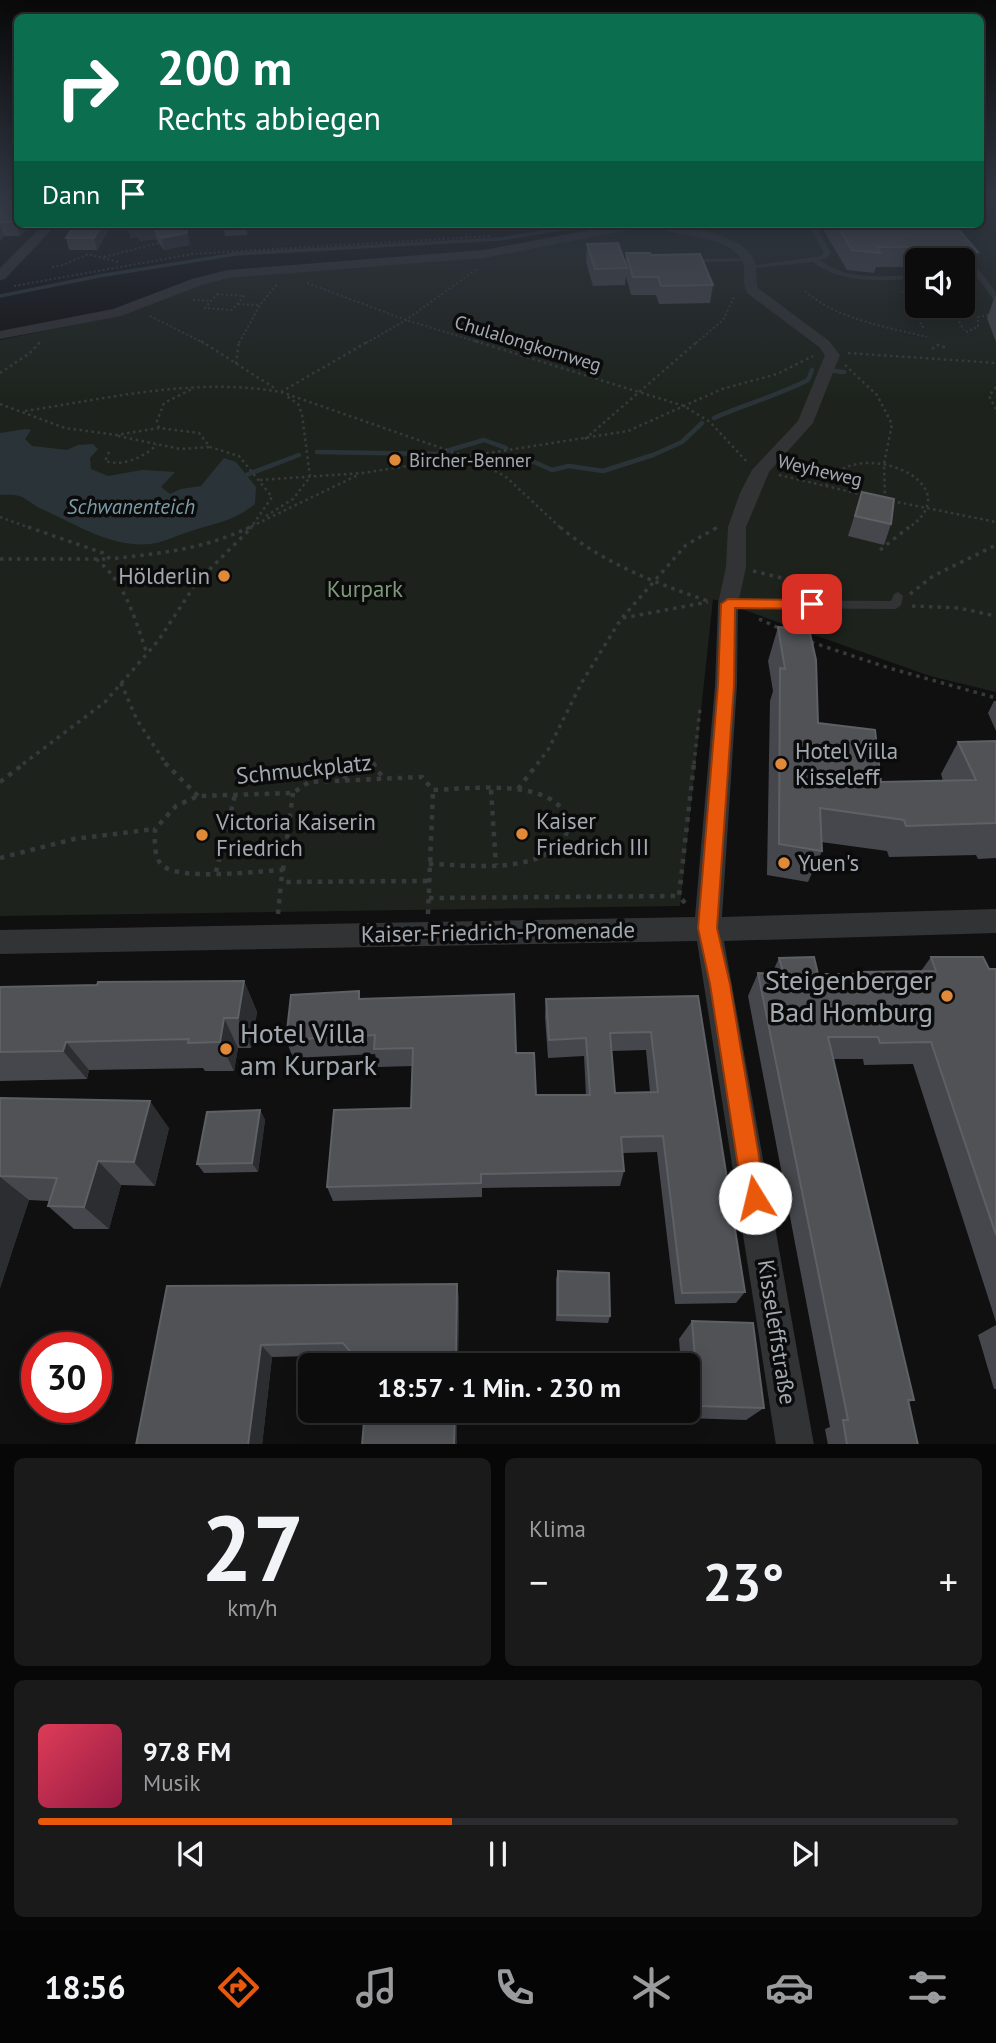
<!DOCTYPE html>
<html lang="de">
<head>
<meta charset="utf-8">
<style>
  body { margin:0; font-family:"PT Sans",sans-serif; background:#1a1a1b; color:#f1f3f6; height:100vh; display:flex; flex-direction:column; font-size:26px; white-space:nowrap }
  * { box-sizing:border-box; margin:0 }
  p { font-size:23px; color:#9a9b9d }
  .icon { flex:none; width:38px; height:38px; fill:none; stroke:currentColor; stroke-width:2; stroke-linecap:round; stroke-linejoin:round }
  .map { position:relative; height:1444px; overflow:hidden }
  .side { display:flex; flex-direction:column; gap:14px; padding:14px; background:#070707; flex:1 }
  .side>* { flex:none }
  .top-card { position:absolute; left:14px; top:14px; width:970px; height:214px; border-radius:10px; box-shadow:0 4px 18px #0003,0 0 0 2px #2c2c2e; background:#0b6e4f; color:#fff; overflow:hidden }
  .fabs { position:absolute; left:905px; top:248px; display:grid; gap:14px }
  .fabs a { display:grid; place-items:center; width:70px; height:70px; border-radius:10px; background:#0c0c0d; box-shadow:0 4px 18px #0003,0 0 0 2px #2c2c2e; font-size:35px }
  .speed { position:absolute; left:21px; top:1332px; display:flex; gap:14px; font-size:35px; font-weight:700; text-align:center }
  .speed>* { display:grid; place-content:center; width:91px; height:91px; border-radius:50%; background:#0c0c0d; box-shadow:0 4px 18px #0003,0 0 0 2px #2c2c2e; line-height:1 }
  .speed .limit { border:10px solid #d22; background:#fff; color:#111 }
  .pin { position:absolute; display:grid; place-items:center; width:60px; height:60px; color:#fff; margin:-30px; border-radius:14px; box-shadow:0 4px 10px #0006 }
  .me { position:absolute; width:77px; margin:-38px; rotate:351deg; stroke-linejoin:round; filter:drop-shadow(0 0 5px #0008) }
  .turn { display:flex; align-items:center; gap:24px; height:147px; padding:0 28px; font-size:32px }
  .turn .icon { width:91px; height:91px; stroke-width:2.5 }
  .turn b { display:block; font-size:49px; line-height:60px }
  .then { display:flex; align-items:center; height:66px; padding:0 28px; background:#0003; gap:14px; font-size:26px }
  .big { font-size:52px; font-weight:700; line-height:1.1 }
  .side .tile { flex:1; display:flex; flex-direction:column; justify-content:center; gap:10px; min-width:0; padding:0 24px; border-radius:10px; background:#1a1a1b }
  .side .dial { align-items:center; gap:0 }
  .dial b { font-size:91px; line-height:1 }
  .song { display:flex; align-items:center; gap:21px }
  .cover { width:84px; height:84px; border-radius:10px; background:linear-gradient(135deg,hsl(350 70% 55%),hsl(340 70% 35%)) }
  .played { height:7px; border-radius:4px; background:linear-gradient(90deg,#ea580c 45%,#2c2c2e 45%) }
  .keys { display:flex; justify-content:space-around; direction:ltr }
  .heat { display:flex; justify-content:space-between; align-items:center; font-size:38px; direction:ltr }
  .side .tiles { flex:1; display:grid; gap:14px; grid-template-columns:1fr 1fr }
  .tile:last-child { grid-column:span 2 }
  .trip { position:absolute; left:298px; top:1353px; width:402px; height:70px; border-radius:10px; background:#0c0c0d; box-shadow:0 4px 18px #0003,0 0 0 2px #2c2c2e; font-weight:700; line-height:70px; text-align:center }
  .tab-bar { display:flex; height:112px; justify-content:space-around; align-items:center; background:#050505; color:#9a9b9d }
  .tab-bar .icon { width:49px; height:49px }
  .tab-bar .active { color:#ea580c }
  .tab-bar b { font-size:32px; color:#f1f3f6 }
  .map>svg:first-child { display:block }
  .green { fill:#1d231c; fill-rule:evenodd }
  .water { fill:#2a3438 }
  .lines { fill:none; stroke-linecap:round; stroke-linejoin:round }
  .stream-far1 { stroke:#2a3438; stroke-width:3.5 }
  .stream { stroke:#2a3438; stroke-width:4.5 }
  .path-far3 { stroke:#373a3c; stroke-width:2; stroke-dasharray:2 2.5; stroke-linecap:butt }
  .path-far2 { stroke:#373a3c; stroke-width:2.5; stroke-dasharray:2.5 3.5; stroke-linecap:butt }
  .path-far1 { stroke:#373a3c; stroke-width:3.5; stroke-dasharray:3.5 5; stroke-linecap:butt }
  .path { stroke:#373a3c; stroke-width:4.5; stroke-dasharray:4.5 6; stroke-linecap:butt }
  .lane { fill:#313335; fill-rule:evenodd }
  .street { fill:#313335; fill-rule:evenodd }
  .wall { fill:#46474c; fill-rule:evenodd }
  .shaded-wall { fill:#2c2d30 }
  .building { fill:#505256; stroke:#5d6064; stroke-width:2; fill-rule:evenodd }
  .route { fill:#ea580c; stroke:#983908; stroke-width:2 }
  .poi-dot { fill:#e08939; stroke:#0b0b0c; stroke-width:2.5 }
  .labels { text-anchor:middle; stroke-width:7; stroke-linejoin:round; paint-order:stroke }
  .far-street-label { font-size:19px; fill:#a2a9b0; stroke:#0b0b0c }
  .far-poi-label { font-size:19px; fill:#a2a9b0; stroke:#0b0b0c; text-anchor:start }
  .far-water-label { font-size:21px; font-style:italic; fill:#7b9ca9; stroke:#0b0b0c }
  .poi-label { font-size:23px; fill:#a2a9b0; stroke:#0b0b0c; text-anchor:start }
  .park-label { font-size:23px; fill:#7e9a7a; stroke:#0b0b0c }
  .street-label { font-size:23px; fill:#a2a9b0; stroke:#0b0b0c }
  .near-poi-label { font-size:28px; fill:#a2a9b0; stroke:#0b0b0c; text-anchor:end }
</style>
</head>
<body>
<div class="map">
<svg width="996" height="1445" viewBox="0 0 996 1445">
  <rect width="100%" height="100%" fill="#101011"/>
  <path class="green" d="M980 196H996V692L930 676 713 599 680 906 0 916V340L106 318 220 277 488 257 660 224H980ZM917 261H962V306H917Z"/>
  <path class="water" d="M26 429 31 430 25 439 32 446 67 450 78 445 93 444 98 449 90 458 91 469 108 476 142 470 175 472 161 487 170 494 181 489 201 486 224 458 236 462 256 487 255 504C232 522 218 522 191 531 177 535 166 542 150 544 113 548 77 525 44 510 23 500 27 493 0 495V433Z"/>
  <g class="lines">
    <path class="stream-far1" d="M0 296 99 276 236 254 500 239 591 224"/>
    <path class="stream" d="M834 371 844 372
      M714 418C745 404 777 396 808 380L812 370
      M317 452 436 454 484 440 506 448
      M523 457 552 470 569 466 603 471 653 455 682 442 702 423
      M246 475 299 455"/>
    <path class="path-far3" d="M980 216 996 225
      M950 224H994
      M104 257 159 243
      M52 267 63 265 88 254 118 262
      M307 283 406 320 481 343
      M14 286 193 254 492 236
      M805 291C836 319 887 327 927 337
      M902 291 924 329
      M217 294 244 296 232 310 205 308Z
      M906 297H917
      M193 300 211 301
      M238 304 260 305
      M950 306 964 330
      M150 316 204 343
      M966 332 978 327V317L996 313
      M239 343 260 305 277 284
      M366 343 406 320 477 269
      M696 343 723 320 735 295"/>
    <path class="path-far2" d="M201 341 276 389
      M475 341 684 406 710 422 747 462
      M932 349 938 345 947 348
      M848 353 996 363
      M236 364 239 341
      M845 365 877 395 892 424 884 464 885 499
      M0 373 30 353 40 342
      M996 387 989 396 996 409
      M281 392 369 341
      M0 404 65 428 116 435 159 428 199 433 210 447 239 456 272 497 250 529
      M25 411C111 398 194 377 281 392L467 457 505 476 562 529
      M159 428 157 421 164 403 194 388
      M118 436 180 449 210 447
      M585 439 698 341
      M109 452 105 461C124 467 143 457 157 445
      M779 475 864 495
      M260 480 363 473 628 431 722 389 777 374 813 356
      M826 486C829 482 833 477 837 473 872 443 971 486 907 529
      M892 501 996 522
      M266 516 293 499 310 477 302 414 298 404 285 395
      M0 517 33 529
      M246 529 358 475
      M715 529 718 527"/>
    <path class="path-far1" d="M28 527 103 553 110 559C162 553 201 550 250 527
      M560 527C603 563 655 583 708 601
      M880 550 909 527
      M0 559H108
      M96 559C126 583 135 619 147 654
      M753 571 824 588
      M910 594 933 576 996 545
      M912 606 959 608 996 616
      M623 618 708 602
      M759 619 781 629
      M811 642 889 668 996 698
      M121 683 137 720 166 764
      M23 764 105 702 158 641 197 582 252 527
      M355 764 367 762 375 764
      M537 764 548 750 582 682 621 619 686 545 718 527
      M694 764 700 708"/>
    <path class="path" d="M165 763 198 796
      M373 763 383 778
      M344 779 352 767 359 763
      M0 782 25 763
      M518 789 538 763
      M491 790 496 865
      M0 858 74 839 155 829
      M429 864C473 865 532 875 565 840 566 833 569 825 567 818 552 777 467 789 433 790L422 777 309 782 293 793 198 796 176 806 155 829C155 840 153 858 163 866 182 881 258 871 283 870L281 882 429 881
      M283 870 293 793
      M216 872 235 795
      M429 898 679 896
      M685 903 679 896 694 763
      M278 914 281 883
      M428 914 433 790"/>
    <path class="lane" d="M50 224H107L104 226 49 228 46 226Z
      M808 224H814L831 253 825 259 820 260C847 281 885 276 917 275V279C881 280 843 285 813 262L748 269V267L750 266 821 256 824 253Z
      M960 251H964L996 292V299H993L979 279H962V275H976L959 252Z
      M749 258 751 259V261L689 263 686 261 689 259Z
      M898 592 903 596 901 605 896 609 728 608 723 604 728 600 891 601 894 594Z"/>
    <path class="street" d="M44 224H57L5 279 0 280V268Z
      M621 224H646L640 228 484 258 228 278 202 285 121 316 0 339V331L113 309 192 279 228 270 484 250Z
      M652 224C678 224 743 233 754 260 758 269 755 279 758 288L829 341 840 355 813 423 769 472 746 527V567L738 604 737 685 722 917 996 909V933L724 941 814 1445H776L697 941 0 954V930L695 917 715 685 718 604 726 567 728 527 740 493 752 470 798 421 825 355 819 347 747 293C741 282 747 271 742 261 729 233 672 239 652 224Z"/>
  </g>
  <path class="wall" d="M0 196H18L20 236H4L0 240Z
    M127 224H187L189 245 164 250 156 239 139 241 138 237 131 238Z
    M223 224H248L247 235 225 236Z
    M820 224H954L978 252 970 272 962 273V261H917V267H876L874 273 847 270Z
    M109 229 97 250H69L66 238Z
    M587 244 625 263 626 253 651 255 713 285 710 303 659 304 656 295H631L626 276 625 285 593 286 586 262Z
    M995 296H996V342L987 318Z
    M862 492 891 524 884 545 848 536Z
    M778 627 818 723 881 782 943 781 941 774 958 742 996 741V858L978 859 976 855 889 857 887 851 821 842 822 851 808 882 767 875 770 701 773 691 768 661Z
    M994 701H996V731L988 713Z
    M931 957 989 969H996V1322L913 1064 864 1065 863 1059H833L914 1400 909 1402 918 1445H828L825 1429 830 1427 748 996 758 973H772L779 958 818 974H854L856 972 921 971Z
    M244 981 257 1012 251 1048H238L234 1071H205L203 1068 89 1070 87 1079 0 1081V987Z
    M698 996 745 1292 736 1303 675 1304 657 1152 623 1153 624 1171 620 1186 482 1188V1197L333 1201 327 1187 411 1108 413 1066 378 1067 375 1054 293 1058 286 1040 361 999 516 1053 536 1095H586L584 1056 548 1058 545 1017 546 999ZM646 1050 650 1092 615 1093 611 1051Z
    M0 1098 169 1128 155 1186 121 1185 109 1229H74L48 1206 49 1201 29 1200 0 1288Z
    M260 1110 265 1120 258 1172 204 1173 197 1164Z
    M558 1271 610 1316 608 1323 556 1321V1279Z
    M167 1286 459 1297 458 1365H359L350 1355 272 1357 262 1445H136Z
    M692 1321 764 1408 746 1420 685 1418V1410H688V1365H681L679 1339Z
    M996 1325V1389H994L978 1335Z"/>
  <path class="shaded-wall" d="M18 220V224H32L20 236 15 222Z
    M102 224H108L109 229 97 250 94 238Z
    M186 224H187L189 245 164 250 161 238Z
    M245 224H248L247 235Z
    M0 225 4 236 0 240Z
    M128 226H136L154 228 156 239 139 241 138 237 131 238Z
    M244 981 257 1012 251 1048 238 1018Z
    M224 1018 238 1048 234 1071 220 1042Z
    M66 1042 89 1070 87 1079 63 1051Z
    M150 1101 169 1128 155 1186 134 1162Z
    M260 1110 265 1120 258 1172 252 1163Z
    M98 1161 121 1185 109 1229 84 1207Z
    M0 1177 29 1200 0 1288Z
    M457 1284 459 1297 458 1365H456Z
    M261 1345 272 1357 262 1445H248Z
    M455 1410H457V1445H454Z"/>
  <path class="building" d="M0 196H18V220L15 222H0Z
    M75 224H102L94 238H66Z
    M127 224H186L187 233 161 238 154 228 136 229V226H128Z
    M836 224H954L978 252 948 253 944 247H877L880 253 852 250Z
    M618 243 627 268 595 269 587 244Z
    M626 253H650L651 255 700 254 713 285 661 286 658 277H633Z
    M862 492 894 499 891 524 855 516Z
    M778 627 809 629 816 660 818 723 875 730 881 782 976 780 958 742 996 741V823L906 826 904 820 820 808 822 851 779 844 780 668 785 669Z
    M814 957 818 974H857L856 972 936 971 931 957H983L989 969H996V1235L931 1042 880 1043 878 1037H828L914 1400H908L918 1445H847L843 1420H848L758 973 784 974 779 958Z
    M244 981 238 1018H224L220 1042 188 1043 189 1039 66 1042 63 1051 0 1052V987L97 985 98 982Z
    M359 991V999L514 994 516 1053H534L536 1095H590L586 1038 549 1040 546 999 698 996 745 1292 682 1293 663 1136 621 1137 624 1171 481 1174V1183L327 1187 334 1110 411 1108 413 1048 374 1049 375 1035 286 1040 291 995ZM651 1032 658 1092 615 1093 610 1033Z
    M0 1098 150 1101 134 1162 98 1161 84 1207 48 1206 57 1178 0 1176Z
    M260 1110 252 1163 197 1164 207 1112Z
    M558 1271 609 1273 610 1316 558 1315Z
    M457 1284 456 1365H362L343 1343 261 1345 248 1445H136L167 1286Z
    M692 1321 753 1323 764 1408 699 1406Z
    M365 1410H455L454 1445H362Z"/>
  <linearGradient id="sky" x2="0" y2="1"><stop stop-color="#090909"/><stop offset="0.49" stop-color="#313743"/><stop offset="1" stop-color="#313743" stop-opacity="0"/></linearGradient>
  <rect width="996" height="399" fill="url(#sky)"/>
  <path class="route" d="M728 599 812 600 819 604 812 609 735 608 734 685 717 928 730 984 766 1198 763 1206 755 1209 747 1206 743 1198 710 984 698 928 718 685 721 604Z"/>
  <g class="poi-dot">
    <circle cx="395" cy="460" r="7"/>
    <circle cx="224" cy="576" r="7"/>
    <circle cx="781" cy="764" r="7"/>
    <circle cx="522" cy="834" r="7"/>
    <circle cx="202" cy="835" r="7"/>
    <circle cx="784" cy="863" r="7"/>
    <circle cx="947" cy="996" r="7"/>
    <circle cx="226" cy="1049" r="7"/>
  </g>
  <g class="labels">
    <g class="far-street-label">
      <text transform="translate(528 343) rotate(17)" y="7">Chulalongkornweg</text>
      <text transform="translate(820 470) rotate(13)" y="7">Weyheweg</text>
    </g>
    <g class="far-poi-label">
      <text x="409" y="467">Bircher-Benner</text>
    </g>
    <g class="far-water-label">
      <text x="131" y="514">Schwanenteich</text>
    </g>
    <g class="poi-label">
      <text x="210" y="584" text-anchor="end">Hölderlin</text>
      <text x="795" y="759">Hotel Villa<tspan x="795" dy="26">Kisseleff</tspan></text>
      <text x="536" y="829">Kaiser<tspan x="536" dy="26">Friedrich III</tspan></text>
      <text x="216" y="830">Victoria Kaiserin<tspan x="216" dy="26">Friedrich</tspan></text>
      <text x="798" y="871">Yuen's</text>
    </g>
    <g class="park-label">
      <text x="365" y="597">Kurpark</text>
    </g>
    <g class="street-label">
      <text transform="translate(304 769) rotate(-6)" y="8">Schmuckplatz</text>
      <text transform="translate(498 932) rotate(-1)" y="8">Kaiser-Friedrich-Promenade</text>
      <text transform="translate(777 1332) rotate(81)" y="8">Kisseleffstraße</text>
    </g>
    <g class="near-poi-label">
      <text x="933" y="990">Steigenberger<tspan x="933" dy="32">Bad Homburg</tspan></text>
      <text x="240" y="1043" text-anchor="start">Hotel Villa<tspan x="240" dy="32">am Kurpark</tspan></text>
    </g>
  </g>
</svg>
<div class="fabs">
<a><svg class="icon" aria-label="sound" viewBox="0 0 24 24"><path d="M4 9h4l5-4v14l-5-4H4zM17 9q2 3 0 6"/></svg></a>
</div>
<div class="speed"><div class="limit">30</div></div>
<div class="pin" style="left:812px;top:604px;background:#d93025"><svg class="icon" aria-label="arrive" viewBox="0 0 24 24"><path d="M6 21V4h12l-3 4 3 4H6"/></svg></div>
<svg class="me" style="left:755px;top:1198px" viewBox="-20 -20 40 40"><circle r="19" fill="#fff"/><path d="M0-13L10 11 0 6-10 11z" fill="#ea580c"/></svg>
<div class="trip">18:57 · 1 Min. · 230 m</div>
<div class="top-card">
<div class="turn"><svg class="icon" aria-label="right" viewBox="0 0 24 24"><path d="M7 20v-9h11M14 6l5 5-5 5"/></svg><div><b>200 m</b>Rechts abbiegen</div></div>
<div class="then">Dann<svg class="icon" aria-label="arrive" viewBox="0 0 24 24"><path d="M6 21V4h12l-3 4 3 4H6"/></svg></div>
</div>
</div>
<section class="side">
<div class="tiles">
<div class="tile dial"><b>27</b><p>km/h</p></div>
<div class="tile"><p>Klima</p>
<div class="heat"><a>−</a><b class="big">23°</b><a>+</a></div>
</div>
<div class="tile">
<div class="song"><i class="cover"></i><div><b>97.8 FM</b><p>Musik</p></div></div>
<div class="played"></div>
<div class="keys"><svg class="icon" aria-label="previous" viewBox="0 0 24 24"><path d="M18 5L8 12l10 7zM5 5v14"/></svg><svg class="icon" aria-label="pause" viewBox="0 0 24 24"><path d="M8 5v14M16 5v14"/></svg><svg class="icon" aria-label="next" viewBox="0 0 24 24"><path d="M6 5l10 7-10 7zM19 5v14"/></svg></div>
</div>
</div>
</section>
<nav class="tab-bar">
<b>18:56</b>
<svg class="icon active" aria-label="directions" viewBox="0 0 24 24"><path d="M12 3l9 9-9 9-9-9zM9 14v-3h6M13 9l2 2-2 2"/></svg>
<svg class="icon" aria-label="music" viewBox="0 0 24 24"><path d="M9 18V5l10-2v13"/><circle cx="6" cy="18" r="3"/><circle cx="16" cy="16" r="3"/></svg>
<svg class="icon" aria-label="phone" viewBox="0 0 24 24"><path d="M5 4h4l2 5-3 2q2 4 5 5l2-3 5 2v4C11 20 4 13 5 4z"/></svg>
<svg class="icon" aria-label="climate" viewBox="0 0 24 24"><path d="M12 3v18M4 7l16 10M4 17L20 7"/></svg>
<svg class="icon" aria-label="car" viewBox="0 0 24 24"><path d="M5 17H2v-5l4-1 3-4h7l3 4 3 1v5h-3M9 17h6M6 11h13"/><circle cx="7" cy="17" r="2"/><circle cx="17" cy="17" r="2"/></svg>
<svg class="icon" aria-label="filters" viewBox="0 0 24 24"><path d="M4 7h16M4 17h16"/><circle cx="9" cy="7" r="2"/><circle cx="15" cy="17" r="2"/></svg>
</nav>
</body>
</html>
